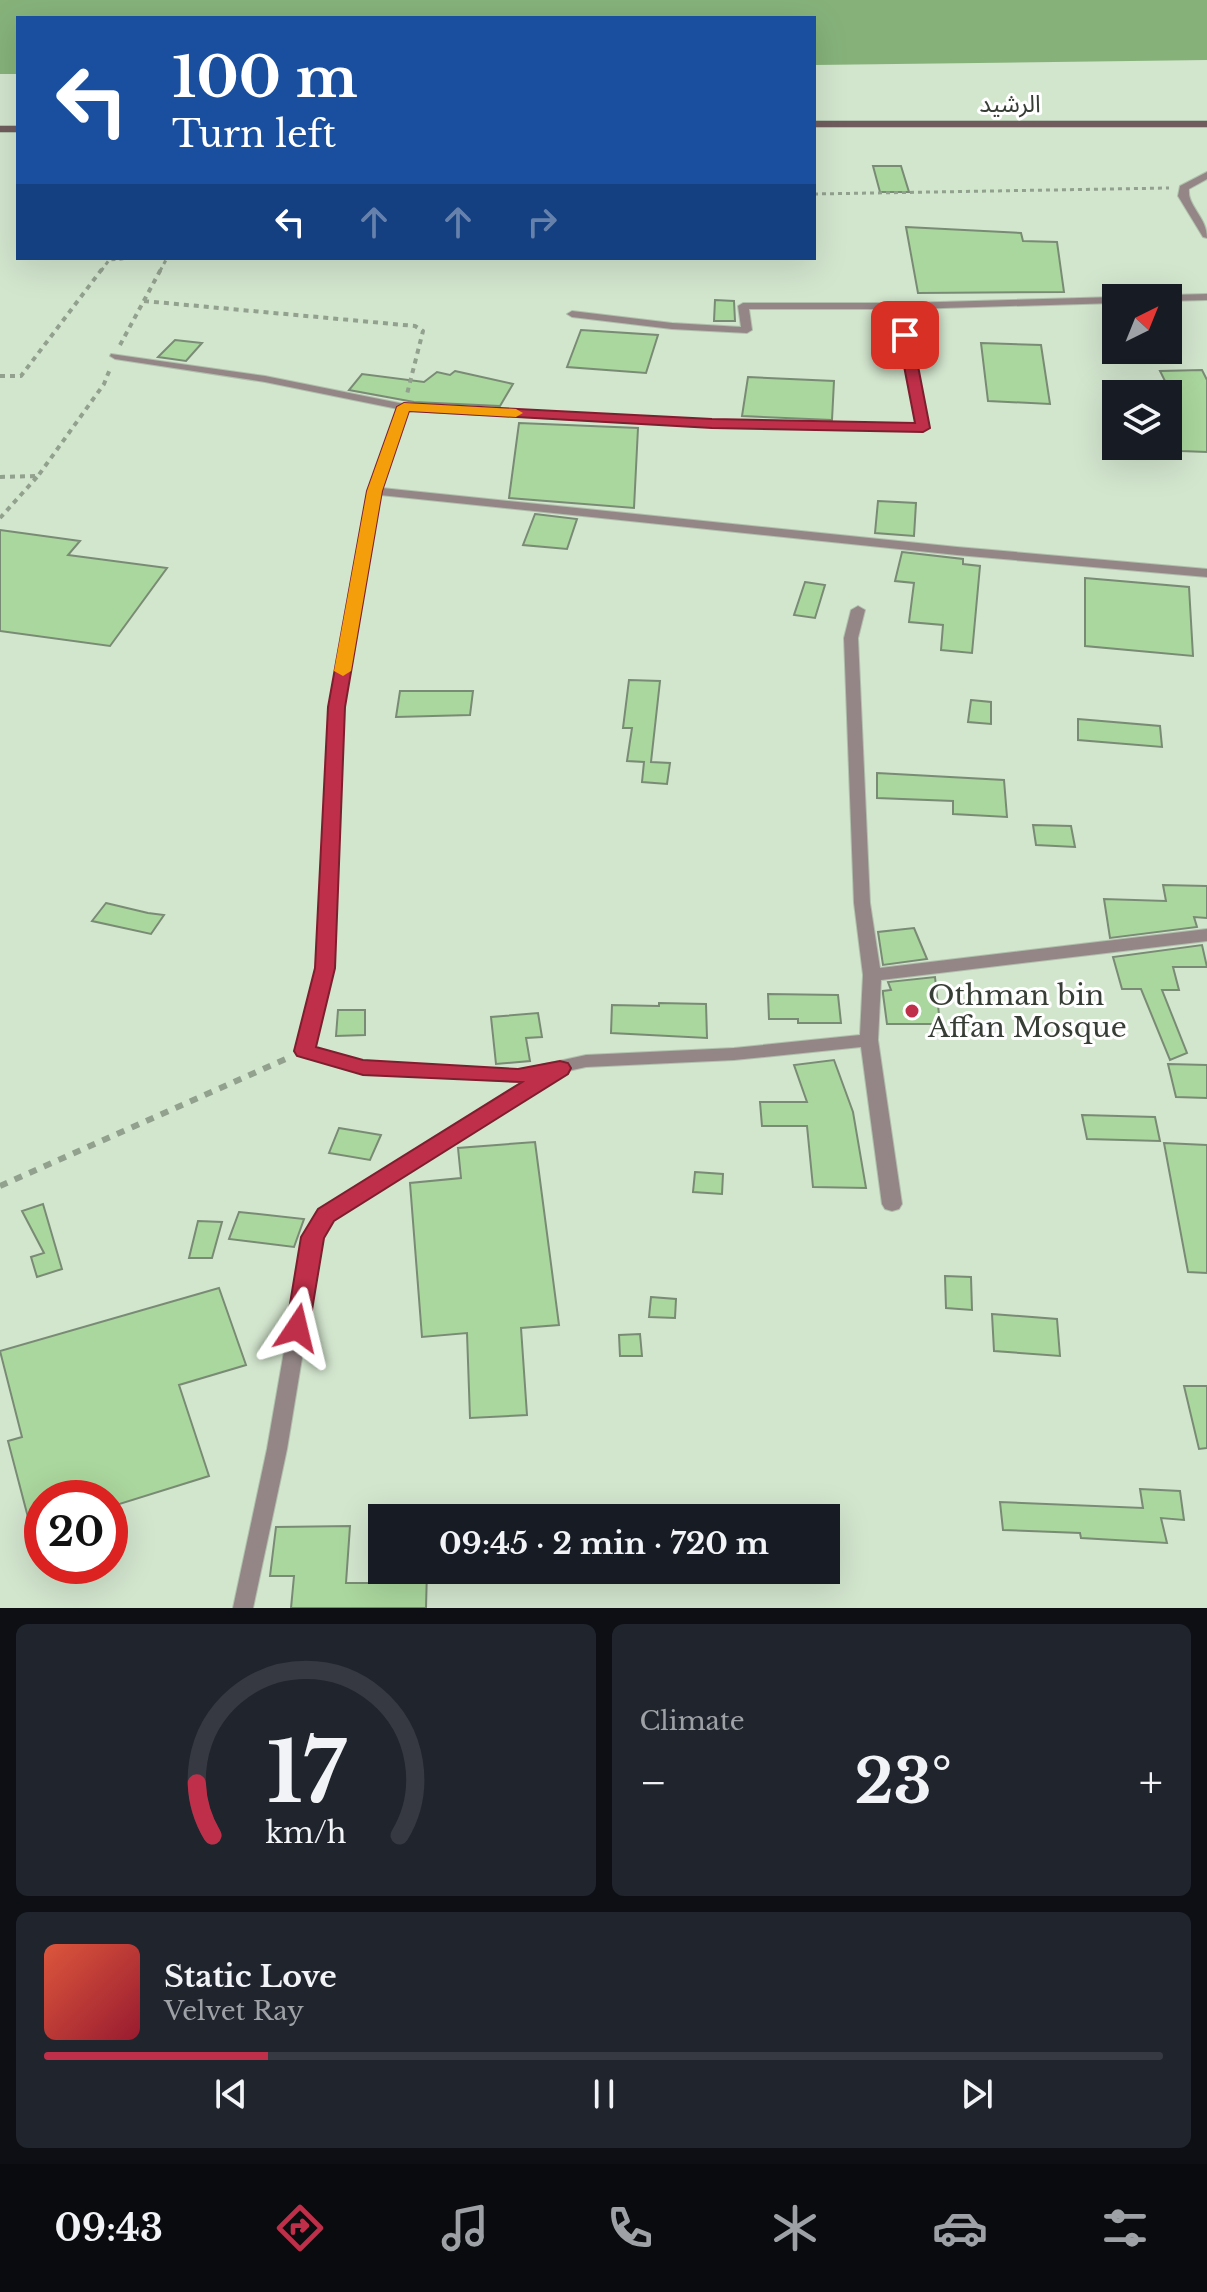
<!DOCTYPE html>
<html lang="en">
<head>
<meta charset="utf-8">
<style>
  body { margin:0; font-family:"Libre Baskerville","Noto Sans Arabic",serif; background:#20242c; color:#f1f3f6; height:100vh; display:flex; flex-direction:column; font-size:30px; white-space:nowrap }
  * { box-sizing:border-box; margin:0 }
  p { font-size:26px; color:#9ea1a6 }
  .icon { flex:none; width:44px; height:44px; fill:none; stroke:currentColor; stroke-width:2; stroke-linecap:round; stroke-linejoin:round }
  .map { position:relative; height:1608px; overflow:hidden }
  .side { display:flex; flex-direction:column; gap:16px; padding:16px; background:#0d0f14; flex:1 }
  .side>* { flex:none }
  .guide { position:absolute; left:16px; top:16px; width:800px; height:244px; border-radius:0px; box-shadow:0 8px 32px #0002; background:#1a4fa0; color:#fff; overflow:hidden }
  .needle { width:52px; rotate:43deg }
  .buttons { position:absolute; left:1102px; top:284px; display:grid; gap:16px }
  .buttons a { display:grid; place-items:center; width:80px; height:80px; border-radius:0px; background:#171b24; box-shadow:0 8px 32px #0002; font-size:40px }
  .speed { position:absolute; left:24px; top:1480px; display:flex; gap:16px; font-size:40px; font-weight:700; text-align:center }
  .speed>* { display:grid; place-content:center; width:104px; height:104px; border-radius:50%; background:#171b24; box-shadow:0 8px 32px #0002; line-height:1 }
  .speed .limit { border:12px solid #d22; background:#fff; color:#111 }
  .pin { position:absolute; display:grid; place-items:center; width:68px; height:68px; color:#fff; margin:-34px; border-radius:16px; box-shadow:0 4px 12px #0006 }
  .me { position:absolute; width:88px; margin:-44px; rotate:10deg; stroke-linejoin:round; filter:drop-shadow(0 0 6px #0008) }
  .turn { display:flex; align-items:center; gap:28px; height:168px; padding:0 24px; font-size:36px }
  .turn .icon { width:104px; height:104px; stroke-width:2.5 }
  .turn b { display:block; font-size:56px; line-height:68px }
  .lanes { display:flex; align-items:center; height:76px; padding:0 24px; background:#0003; justify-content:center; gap:40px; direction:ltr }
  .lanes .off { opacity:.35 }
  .big { font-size:60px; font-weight:700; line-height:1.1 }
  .side .card { flex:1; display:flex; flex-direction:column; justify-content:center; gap:12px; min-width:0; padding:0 28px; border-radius:12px; background:#20242c }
  .side .dial { align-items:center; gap:0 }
  .dial svg { height:208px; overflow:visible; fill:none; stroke:#363941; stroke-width:7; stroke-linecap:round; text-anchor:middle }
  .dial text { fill:#f1f3f6; stroke:none }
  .song { display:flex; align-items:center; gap:24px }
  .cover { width:96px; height:96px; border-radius:12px; background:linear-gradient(135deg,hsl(10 70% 55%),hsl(350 70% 35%)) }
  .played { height:8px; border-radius:4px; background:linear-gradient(90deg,#c02f49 20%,#363941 20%) }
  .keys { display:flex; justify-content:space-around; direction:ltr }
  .heat { display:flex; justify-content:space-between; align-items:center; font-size:44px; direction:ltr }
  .side .tiles { flex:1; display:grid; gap:16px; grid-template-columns:1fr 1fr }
  .card:last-child { grid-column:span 2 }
  .trip { position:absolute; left:368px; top:1504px; width:472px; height:80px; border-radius:0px; background:#171b24; box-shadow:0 8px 32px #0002; font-weight:700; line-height:80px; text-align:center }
  .dock { display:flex; height:128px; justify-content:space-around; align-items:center; background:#090b0e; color:#9ea1a6 }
  .dock .icon { width:56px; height:56px }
  .dock .current { color:#c02f49 }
  .dock b { font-size:36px; color:#f1f3f6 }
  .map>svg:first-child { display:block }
  .water { fill:#86b27a }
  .building { fill:#aad79d; stroke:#7a8b75; stroke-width:2 }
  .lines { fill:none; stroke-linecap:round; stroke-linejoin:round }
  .lane-casing { stroke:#b0c0ac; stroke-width:2 }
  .street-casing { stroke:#b0c0ac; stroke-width:2 }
  .secondary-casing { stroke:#b0c0ac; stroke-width:2 }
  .path-far2 { stroke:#92a08e; stroke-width:3; stroke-dasharray:4 4; stroke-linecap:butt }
  .path-far1 { stroke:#92a08e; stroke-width:4; stroke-dasharray:5 5; stroke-linecap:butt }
  .path { stroke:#92a08e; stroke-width:6; stroke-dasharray:8 8; stroke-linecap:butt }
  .lane { fill:#948686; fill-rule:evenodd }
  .street { fill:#948686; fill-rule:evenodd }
  .secondary { fill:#705c5d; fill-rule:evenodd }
  .route { fill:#c02f49; stroke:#7d1f2f; stroke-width:2 }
  .slow { fill:#f59e0b }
  .poi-dot { fill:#c02f49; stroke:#fff; stroke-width:3 }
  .labels { text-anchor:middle; stroke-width:6; stroke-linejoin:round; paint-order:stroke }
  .far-street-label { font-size:24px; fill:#373e35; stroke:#fff }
  .poi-label { font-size:28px; fill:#373e35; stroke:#fff; text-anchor:start }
</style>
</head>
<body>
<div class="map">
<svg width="1207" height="1608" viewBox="0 0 1207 1608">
  <rect width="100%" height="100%" fill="#d2e5cd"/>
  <path class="water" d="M0 0H1207V60L814 65V18H18V74H0Z"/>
  <path class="building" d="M873 166H901L909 192H880Z
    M906 227 1021 233 1023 241 1057 242 1064 292 918 293Z
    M715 300 734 301 735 321H714Z
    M581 330 658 335 646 373 567 367Z
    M175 340 202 343 186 361 158 357Z
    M981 343 1041 345 1050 404 988 401Z
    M1202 370 1207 380V452L1181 451 1169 389 1160 371Z
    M455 371 513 384 500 406 414 402 349 390 362 374 424 382 437 372 450 375Z
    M748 377 834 381 832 420 742 416Z
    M519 423 638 428 634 508 509 498Z
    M878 501 916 503 914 536 875 533Z
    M535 514 577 519 567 549 523 545Z
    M0 530 80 541 68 555 167 568 110 646 0 631Z
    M902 552 963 559V564L980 566 972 653 941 650 943 625 909 622 914 583 895 581Z
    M1085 578 1189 587 1193 656 1085 646Z
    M805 582 825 585 815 618 794 615Z
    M629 680 660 681 651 762 670 763 667 784 642 782 644 762 627 761 632 728H623Z
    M400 691H473L470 715 396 717Z
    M971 700 991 702V724L968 722Z
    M1078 719 1160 726 1162 747 1078 740Z
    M877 773 1004 780 1007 817 953 814V801L877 798Z
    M1033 825 1071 826 1075 847 1036 845Z
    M1163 885 1207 886V918L1194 917 1197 927 1110 938 1104 899 1166 901Z
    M106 903 148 913 164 915 151 934 92 921Z
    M914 928 927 959 883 965 878 932Z
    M1202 945 1207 967H1173L1179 990H1162L1187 1053 1170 1060 1141 989H1122L1113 957Z
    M935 977 940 1024H887L883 994V991L891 990 888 982Z
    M768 994 838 995 841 1023H798V1019H769Z
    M659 1003 706 1004 707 1038 611 1033 612 1005 659 1006Z
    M338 1010H365V1035L336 1036Z
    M538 1013 542 1037 526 1038 530 1061 496 1064 491 1017Z
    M834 1060 853 1112 866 1188 813 1187 807 1126H762L760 1102H807L794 1065Z
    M1168 1064 1207 1065V1098L1176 1097Z
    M1082 1115 1155 1117 1160 1141 1087 1139Z
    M339 1128 381 1135 370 1160 329 1153Z
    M535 1142 559 1325 521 1328 527 1415 470 1418 467 1333 422 1337 410 1183 461 1178 458 1148Z
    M1164 1143 1207 1145V1273L1188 1272Z
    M695 1172 723 1174 722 1194 693 1192Z
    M43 1204 62 1269 37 1277 31 1257 44 1253 22 1211Z
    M239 1212 304 1219 294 1247 229 1239Z
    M198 1221 222 1222 212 1258H189Z
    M945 1276 971 1277 972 1310 946 1308Z
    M219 1288 246 1365 179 1385 209 1476 110 1507V1498H42V1544H35L8 1441 22 1437 0 1351Z
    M651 1297 676 1299 675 1318 649 1317Z
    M992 1314 1057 1319 1060 1356 994 1351Z
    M640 1334 642 1356H620L619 1335Z
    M1184 1386H1207V1448L1199 1449Z
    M1140 1489 1180 1491 1184 1520 1161 1518 1167 1543 1081 1538 1080 1533 1003 1530 1000 1502 1143 1508Z
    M350 1526 346 1583H388V1570H427L426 1608H291L294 1576H270L276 1527Z"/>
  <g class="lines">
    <defs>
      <path id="lane" d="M1207 294V300L1168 301V298H1163L1168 295Z
        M1116 297 1120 298H1116V303L910 309V335L929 428 923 431 712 427 408 411 382 488 957 547 1207 569V577L957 555 380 495 343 707 333 968 313 1051 311 1055H299L297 1051 317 968 329 707 369 491 398 409 265 382 115 359 110 356 111 354 265 376 404 404 712 421 917 425 900 335V309H749L752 330 747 333 672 329 572 317 567 314 572 311 672 323 741 327 738 306 743 303H905Z
        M560 1062 566 1064 568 1068 566 1072 332 1220 322 1237 287 1449 253 1608H233L267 1449 304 1237 320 1210Z"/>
      <path id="street" d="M1207 172V179L1189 189C1187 206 1207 217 1207 238L1203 237 1178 196 1180 186Z
        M858 606 865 610 858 638 870 903 880 968 1207 929V941L881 980 878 1040 902 1204 899 1209 892 1211 885 1209 882 1204 861 1047 734 1060 586 1067 518 1082 363 1073 299 1055 296 1051 299 1047 305 1045 363 1061 518 1070 586 1055 734 1048 860 1035 863 975 854 903 844 638 851 610Z"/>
      <path id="secondary" d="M814 121H1207V127H814Z
        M0 126H18V132H0Z"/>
    </defs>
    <use href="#lane" class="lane-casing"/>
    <use href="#street" class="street-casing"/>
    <use href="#secondary" class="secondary-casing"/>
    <path class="path-far2" d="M814 194 1169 188
      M101 271 109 260 133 258
      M160 271 167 258"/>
    <path class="path-far1" d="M144 301 415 326 423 331 407 394
      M120 345 161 269
      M0 376H21L102 269
      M0 477 38 476 104 384 110 369
      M0 518 37 477"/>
    <path class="path" d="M0 1186 288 1058"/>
    <use href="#lane" class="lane"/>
    <use href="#street" class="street"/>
    <use href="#secondary" class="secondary"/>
  </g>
  <path class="route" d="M905 331 912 335 930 428 923 432 712 428 409 411 382 491 345 707 335 968 316 1047 363 1060 518 1069 560 1061 568 1063 571 1068 568 1074 334 1221 324 1238 309 1328 306 1334 297 1337 289 1334 286 1328 301 1237 318 1209 522 1082 363 1075 297 1056 294 1051 315 968 328 707 367 491 397 407 404 403 712 419 915 423 898 335Z"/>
  <path class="slow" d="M404 403 516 409 523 413 516 417 409 411 382 491 351 671 343 676 334 671 367 491 397 407Z"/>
  <circle class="poi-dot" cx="912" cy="1011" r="8"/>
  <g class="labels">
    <g class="far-street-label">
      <text x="1010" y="112">الرشيد</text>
    </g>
    <g class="poi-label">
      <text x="928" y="1005">Othman bin<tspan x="928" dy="32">Affan Mosque</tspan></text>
    </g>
  </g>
</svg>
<div class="buttons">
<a><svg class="needle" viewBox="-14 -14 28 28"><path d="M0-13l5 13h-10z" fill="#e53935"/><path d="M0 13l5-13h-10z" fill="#9ea1a6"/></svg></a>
<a><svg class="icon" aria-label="layers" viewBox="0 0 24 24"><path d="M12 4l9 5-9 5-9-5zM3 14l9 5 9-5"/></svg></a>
</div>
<div class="speed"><div class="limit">20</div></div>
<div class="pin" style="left:905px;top:335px;background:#d93025"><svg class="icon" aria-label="arrive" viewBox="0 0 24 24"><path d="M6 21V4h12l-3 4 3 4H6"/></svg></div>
<svg class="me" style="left:297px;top:1328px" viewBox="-20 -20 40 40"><path d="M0-17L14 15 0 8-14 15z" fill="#c02f49" stroke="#fff" stroke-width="4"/></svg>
<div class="trip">09:45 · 2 min · 720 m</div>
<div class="guide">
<div class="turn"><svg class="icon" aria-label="left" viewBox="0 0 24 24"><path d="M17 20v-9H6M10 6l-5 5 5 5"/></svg><div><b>100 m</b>Turn left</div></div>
<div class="lanes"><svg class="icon" aria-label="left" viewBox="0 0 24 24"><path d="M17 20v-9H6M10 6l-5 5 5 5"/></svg><svg class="icon off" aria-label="ahead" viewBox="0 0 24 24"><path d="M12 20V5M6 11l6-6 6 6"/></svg><svg class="icon off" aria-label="ahead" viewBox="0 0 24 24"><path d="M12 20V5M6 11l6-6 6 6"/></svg><svg class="icon off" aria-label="right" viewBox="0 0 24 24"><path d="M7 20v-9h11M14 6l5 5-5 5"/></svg></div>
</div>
</div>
<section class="side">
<div class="tiles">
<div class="card dial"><svg viewBox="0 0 100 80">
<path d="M14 69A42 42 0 1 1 86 69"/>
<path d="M14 69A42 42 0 0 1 8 49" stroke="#c02f49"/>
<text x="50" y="56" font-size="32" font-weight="700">17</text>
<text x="50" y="72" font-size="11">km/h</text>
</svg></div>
<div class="card"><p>Climate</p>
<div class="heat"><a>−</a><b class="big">23°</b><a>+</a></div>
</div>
<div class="card">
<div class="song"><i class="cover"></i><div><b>Static Love</b><p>Velvet Ray</p></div></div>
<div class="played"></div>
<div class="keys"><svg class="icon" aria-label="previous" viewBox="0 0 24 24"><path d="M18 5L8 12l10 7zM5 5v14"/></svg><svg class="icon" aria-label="pause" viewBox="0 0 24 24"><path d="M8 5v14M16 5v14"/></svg><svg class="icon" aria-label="next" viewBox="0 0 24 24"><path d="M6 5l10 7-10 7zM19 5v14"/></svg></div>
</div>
</div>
</section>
<nav class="dock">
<b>09:43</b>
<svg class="icon current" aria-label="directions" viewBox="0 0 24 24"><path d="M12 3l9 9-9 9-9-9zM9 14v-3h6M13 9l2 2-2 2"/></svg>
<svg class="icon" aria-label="music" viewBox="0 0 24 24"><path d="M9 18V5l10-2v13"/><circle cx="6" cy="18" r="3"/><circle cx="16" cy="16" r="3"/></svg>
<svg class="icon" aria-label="phone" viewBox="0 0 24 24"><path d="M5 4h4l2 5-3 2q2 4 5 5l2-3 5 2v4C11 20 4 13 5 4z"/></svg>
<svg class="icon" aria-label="climate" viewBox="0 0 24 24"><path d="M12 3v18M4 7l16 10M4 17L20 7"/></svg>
<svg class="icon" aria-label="car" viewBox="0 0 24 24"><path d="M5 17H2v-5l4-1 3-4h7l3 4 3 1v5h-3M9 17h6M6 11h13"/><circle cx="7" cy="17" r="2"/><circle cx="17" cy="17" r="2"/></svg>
<svg class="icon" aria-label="filters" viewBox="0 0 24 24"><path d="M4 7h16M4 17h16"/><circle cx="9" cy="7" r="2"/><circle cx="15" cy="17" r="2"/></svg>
</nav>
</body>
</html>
